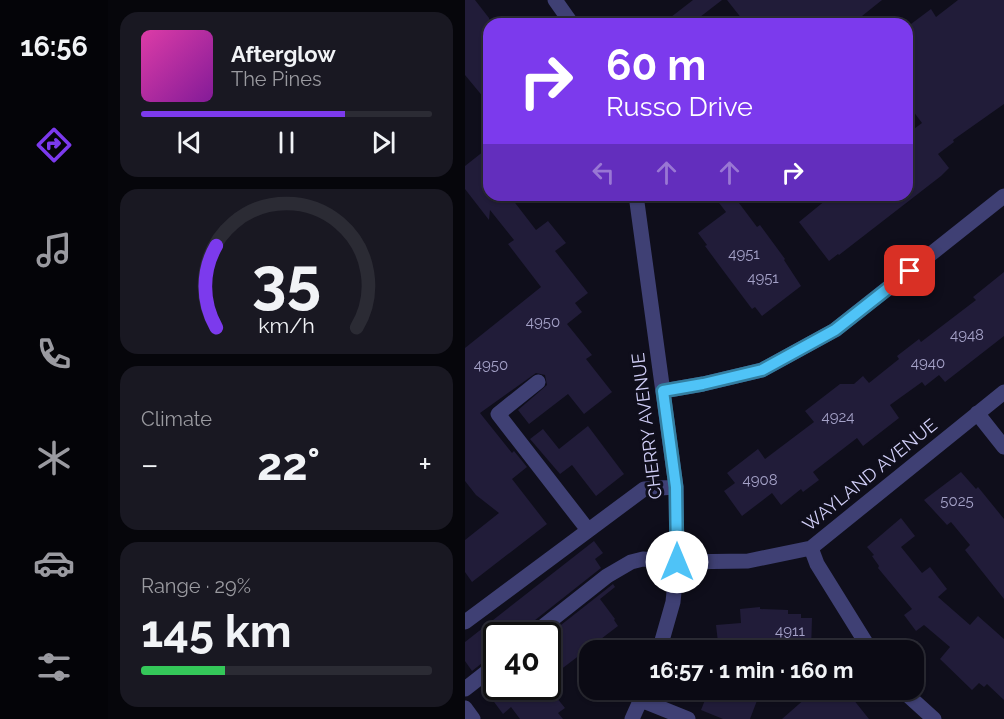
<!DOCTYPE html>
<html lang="en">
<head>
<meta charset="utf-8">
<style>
  body { margin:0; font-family:Raleway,sans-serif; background:#191822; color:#f1f3f6; height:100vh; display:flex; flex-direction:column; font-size:22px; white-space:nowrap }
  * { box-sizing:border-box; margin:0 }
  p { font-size:20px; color:#9a9aa0 }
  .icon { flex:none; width:33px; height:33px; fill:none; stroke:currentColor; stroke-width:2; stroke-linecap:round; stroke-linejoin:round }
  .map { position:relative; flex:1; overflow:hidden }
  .details { display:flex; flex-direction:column; gap:12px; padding:12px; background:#06060b; width:357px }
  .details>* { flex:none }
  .guide { position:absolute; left:18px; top:18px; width:430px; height:183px; border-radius:18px; box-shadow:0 2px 4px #0004,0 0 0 2px #2b2b34; background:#7c3aed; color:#fff; overflow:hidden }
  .speed { position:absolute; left:18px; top:622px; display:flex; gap:12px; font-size:30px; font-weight:700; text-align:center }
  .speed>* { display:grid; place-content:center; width:78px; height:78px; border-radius:50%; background:#0b0a14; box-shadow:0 2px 4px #0004,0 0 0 2px #2b2b34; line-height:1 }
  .speed .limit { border:3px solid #111; border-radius:9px; background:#fff; color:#111 }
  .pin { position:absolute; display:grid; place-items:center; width:51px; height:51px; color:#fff; margin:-26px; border-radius:12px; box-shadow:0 3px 9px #0006 }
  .me { position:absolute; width:66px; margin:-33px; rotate:0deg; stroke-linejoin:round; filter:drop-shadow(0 0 4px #0008) }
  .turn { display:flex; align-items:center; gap:21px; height:126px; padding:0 24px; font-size:27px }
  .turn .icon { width:78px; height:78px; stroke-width:2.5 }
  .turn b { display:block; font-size:42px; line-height:51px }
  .lanes { display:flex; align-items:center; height:57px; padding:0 24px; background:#0003; justify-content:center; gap:30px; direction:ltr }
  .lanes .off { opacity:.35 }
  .big { font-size:45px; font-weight:700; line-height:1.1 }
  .details .card { flex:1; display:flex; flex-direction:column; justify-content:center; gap:9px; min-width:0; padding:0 21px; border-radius:18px; background:#191822 }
  .details .dial { align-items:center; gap:0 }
  .dial svg { height:156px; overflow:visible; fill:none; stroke:#2b2b34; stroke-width:7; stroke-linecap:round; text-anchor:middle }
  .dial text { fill:#f1f3f6; stroke:none }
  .song { display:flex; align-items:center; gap:18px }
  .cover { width:72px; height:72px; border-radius:9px; background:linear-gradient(135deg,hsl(320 70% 55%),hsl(290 70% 35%)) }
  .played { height:6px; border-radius:3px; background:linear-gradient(90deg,#7c3aed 70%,#2b2b34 70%) }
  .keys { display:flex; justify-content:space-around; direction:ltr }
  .heat { display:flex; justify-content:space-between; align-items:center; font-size:33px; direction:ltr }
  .charge { height:9px; border-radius:4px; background:linear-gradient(90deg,#34c759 29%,#2b2b34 0) }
  .trip { position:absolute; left:114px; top:640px; width:345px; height:60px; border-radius:18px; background:#0b0a14; box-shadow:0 2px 4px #0004,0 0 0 2px #2b2b34; font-weight:700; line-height:60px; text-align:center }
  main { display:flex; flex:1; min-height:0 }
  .dock { display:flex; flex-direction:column; width:108px; justify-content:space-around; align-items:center; background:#040408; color:#9a9aa0 }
  .dock .icon { width:42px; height:42px }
  .dock .on { color:#7c3aed }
  .dock b { font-size:27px; color:#f1f3f6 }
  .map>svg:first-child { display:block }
  .building { fill:#211c39 }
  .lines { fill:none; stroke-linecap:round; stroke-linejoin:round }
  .minor { stroke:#3f4074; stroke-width:15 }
  .route-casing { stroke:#337fa1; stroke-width:15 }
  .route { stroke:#4fc3f7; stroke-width:10 }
  .labels { text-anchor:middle; stroke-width:6; stroke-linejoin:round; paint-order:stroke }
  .number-label { font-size:15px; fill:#a5a2c8 }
  .street-label { font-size:18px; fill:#d1cff8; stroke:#0f0e1b }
</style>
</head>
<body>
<main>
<nav class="dock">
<b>16:56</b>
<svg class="icon on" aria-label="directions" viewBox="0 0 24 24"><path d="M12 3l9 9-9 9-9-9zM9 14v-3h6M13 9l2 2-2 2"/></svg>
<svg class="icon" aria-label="music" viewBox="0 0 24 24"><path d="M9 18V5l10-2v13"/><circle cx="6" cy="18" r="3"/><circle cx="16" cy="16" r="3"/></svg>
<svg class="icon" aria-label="phone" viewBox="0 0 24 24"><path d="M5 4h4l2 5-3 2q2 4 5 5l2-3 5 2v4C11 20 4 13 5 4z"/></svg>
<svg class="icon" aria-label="climate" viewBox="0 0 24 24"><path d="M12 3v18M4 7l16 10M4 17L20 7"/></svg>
<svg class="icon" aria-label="car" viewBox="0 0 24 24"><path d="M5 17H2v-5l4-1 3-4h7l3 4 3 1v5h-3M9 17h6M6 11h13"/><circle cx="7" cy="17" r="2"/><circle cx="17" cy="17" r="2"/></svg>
<svg class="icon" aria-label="filters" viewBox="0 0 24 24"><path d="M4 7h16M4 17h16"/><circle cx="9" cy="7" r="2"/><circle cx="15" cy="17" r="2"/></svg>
</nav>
<section class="details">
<div class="card">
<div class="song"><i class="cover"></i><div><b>Afterglow</b><p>The Pines</p></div></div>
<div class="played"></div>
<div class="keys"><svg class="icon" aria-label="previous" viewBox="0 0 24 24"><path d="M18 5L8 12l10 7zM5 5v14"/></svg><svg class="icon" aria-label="pause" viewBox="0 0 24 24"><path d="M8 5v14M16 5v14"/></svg><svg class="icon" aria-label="next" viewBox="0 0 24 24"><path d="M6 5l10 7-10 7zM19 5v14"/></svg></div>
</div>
<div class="card dial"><svg viewBox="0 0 100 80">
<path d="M14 69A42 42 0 1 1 86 69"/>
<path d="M14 69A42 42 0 0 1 14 27" stroke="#7c3aed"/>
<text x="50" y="56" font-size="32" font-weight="700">35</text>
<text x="50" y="72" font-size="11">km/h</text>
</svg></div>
<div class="card"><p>Climate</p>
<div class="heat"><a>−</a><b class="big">22°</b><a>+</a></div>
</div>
<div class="card"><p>Range · 29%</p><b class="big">145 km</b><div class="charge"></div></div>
</section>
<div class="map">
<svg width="539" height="719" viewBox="0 0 539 719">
  <rect width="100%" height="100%" fill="#0f0e1b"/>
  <path class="building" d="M0 0H10L24 18V104L0 75Z
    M228 0H257L226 24H197Z
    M262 0H417L387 24H281Z
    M493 0H539V104L488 140 489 142 473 154 484 168 476 176 374 255 373 254 364 261 334 222 367 195H442V134L457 123 442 103V27L466 9 471 17Z
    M24 147V195H44L71 230 83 221 101 243 90 251 123 293 110 303 117 312 102 324 127 355 121 359 147 392 119 414 103 394 64 424 53 410 82 385 80 375 71 373 15 413 47 453 49 451 62 467 47 479 82 524 7 582 0 572V540L34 513 11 495 0 481V348L76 287 43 244 49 240 25 210 24 220 0 189V166Z
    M248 195H268L292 227 295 225 320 259 319 260 336 286 297 316 290 307 287 309 257 269 240 246 242 245 233 233 261 212Z
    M539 272V336L480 382 474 375 460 386 457 382 425 405 434 418 398 446 392 438 348 472 354 480 338 492 336 489 316 505 307 493 277 516 259 491 270 483 262 473 293 449 300 459 349 422 340 411 375 384H389L398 376 404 383 434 359 432 356 454 339 456 342 511 300 508 297Z
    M123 426 159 474 131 496 107 465 95 474 65 439 78 429 94 449Z
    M496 472 511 489 513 487 539 519V599L500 550 505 545 486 522 482 525 459 500Z
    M436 518 450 536 436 547 457 573 465 567 482 589 473 597 505 625 513 616 539 639V700L522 684 519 687 514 683 507 690 475 659 485 647 459 625 451 631 439 615 447 609 413 568 414 566 407 556 409 555 402 547Z
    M129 541 138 553 130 559 136 568 60 628 56 636H32V654L26 656 7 671 0 661V642Z
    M148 584 150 587 135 599 150 619 149 620 153 626 82 680V636Z
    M295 607V609L323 610V614H336V618H347L346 651H254L251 625 276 623 275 609Z
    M32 677V687H83L100 708 93 713 98 719H55L46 707 38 714 18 687Z
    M244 690H296L285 719H258L236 710Z
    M350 690H375L381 697 384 694 404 719H317Z"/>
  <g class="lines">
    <path class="minor" d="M90 0 107 24
      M171 195 211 487 212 562 208 602 194 651
      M73 382 33 414 123 530
      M198 391 238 384 297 370 370 330 539 196
      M512 413 539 447
      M346 548 352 564 406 651
      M0 622 179 489 211 487
      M66 636 142 576 166 562 178 559 212 562 283 561 346 548 539 392
      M0 689 32 664
      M437 690 469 719
      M176 700 223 719
      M0 708 8 719
      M167 719 180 690"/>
  </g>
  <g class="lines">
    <defs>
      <path id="route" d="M212 562 211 487 198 391 238 384 297 370 370 330 445 271"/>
    </defs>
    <use href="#route" class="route-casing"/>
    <use href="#route" class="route"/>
  </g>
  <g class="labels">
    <g class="number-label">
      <text x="279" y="259">4951</text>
      <text x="298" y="283">4951</text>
      <text x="78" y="327">4950</text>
      <text x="502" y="340">4948</text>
      <text x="463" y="368">4940</text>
      <text x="26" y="370">4950</text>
      <text x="373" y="422">4924</text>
      <text x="295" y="485">4908</text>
      <text x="492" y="506">5025</text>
      <text x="325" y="636">4911</text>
    </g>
    <g class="street-label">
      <text transform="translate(182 426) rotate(-97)" y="6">CHERRY AVENUE</text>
      <text transform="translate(405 475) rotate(-39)" y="6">WAYLAND AVENUE</text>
    </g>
  </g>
</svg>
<div class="speed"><div class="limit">40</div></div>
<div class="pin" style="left:445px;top:271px;background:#d93025"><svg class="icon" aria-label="arrive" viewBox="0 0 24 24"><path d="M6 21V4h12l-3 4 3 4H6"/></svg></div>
<svg class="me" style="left:212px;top:562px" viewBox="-20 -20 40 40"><circle r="19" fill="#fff"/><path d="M0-13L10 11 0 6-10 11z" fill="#4fc3f7"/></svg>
<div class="trip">16:57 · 1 min · 160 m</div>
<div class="guide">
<div class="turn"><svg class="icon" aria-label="right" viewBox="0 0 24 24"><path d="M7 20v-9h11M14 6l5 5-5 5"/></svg><div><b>60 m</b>Russo Drive</div></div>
<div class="lanes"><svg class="icon off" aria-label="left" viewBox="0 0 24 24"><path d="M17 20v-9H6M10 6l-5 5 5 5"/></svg><svg class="icon off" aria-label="ahead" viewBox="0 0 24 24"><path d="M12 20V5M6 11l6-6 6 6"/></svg><svg class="icon off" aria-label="ahead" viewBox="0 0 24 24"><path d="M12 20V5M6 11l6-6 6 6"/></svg><svg class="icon" aria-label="right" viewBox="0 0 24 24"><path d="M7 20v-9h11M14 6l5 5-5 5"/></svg></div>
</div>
</div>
</main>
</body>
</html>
